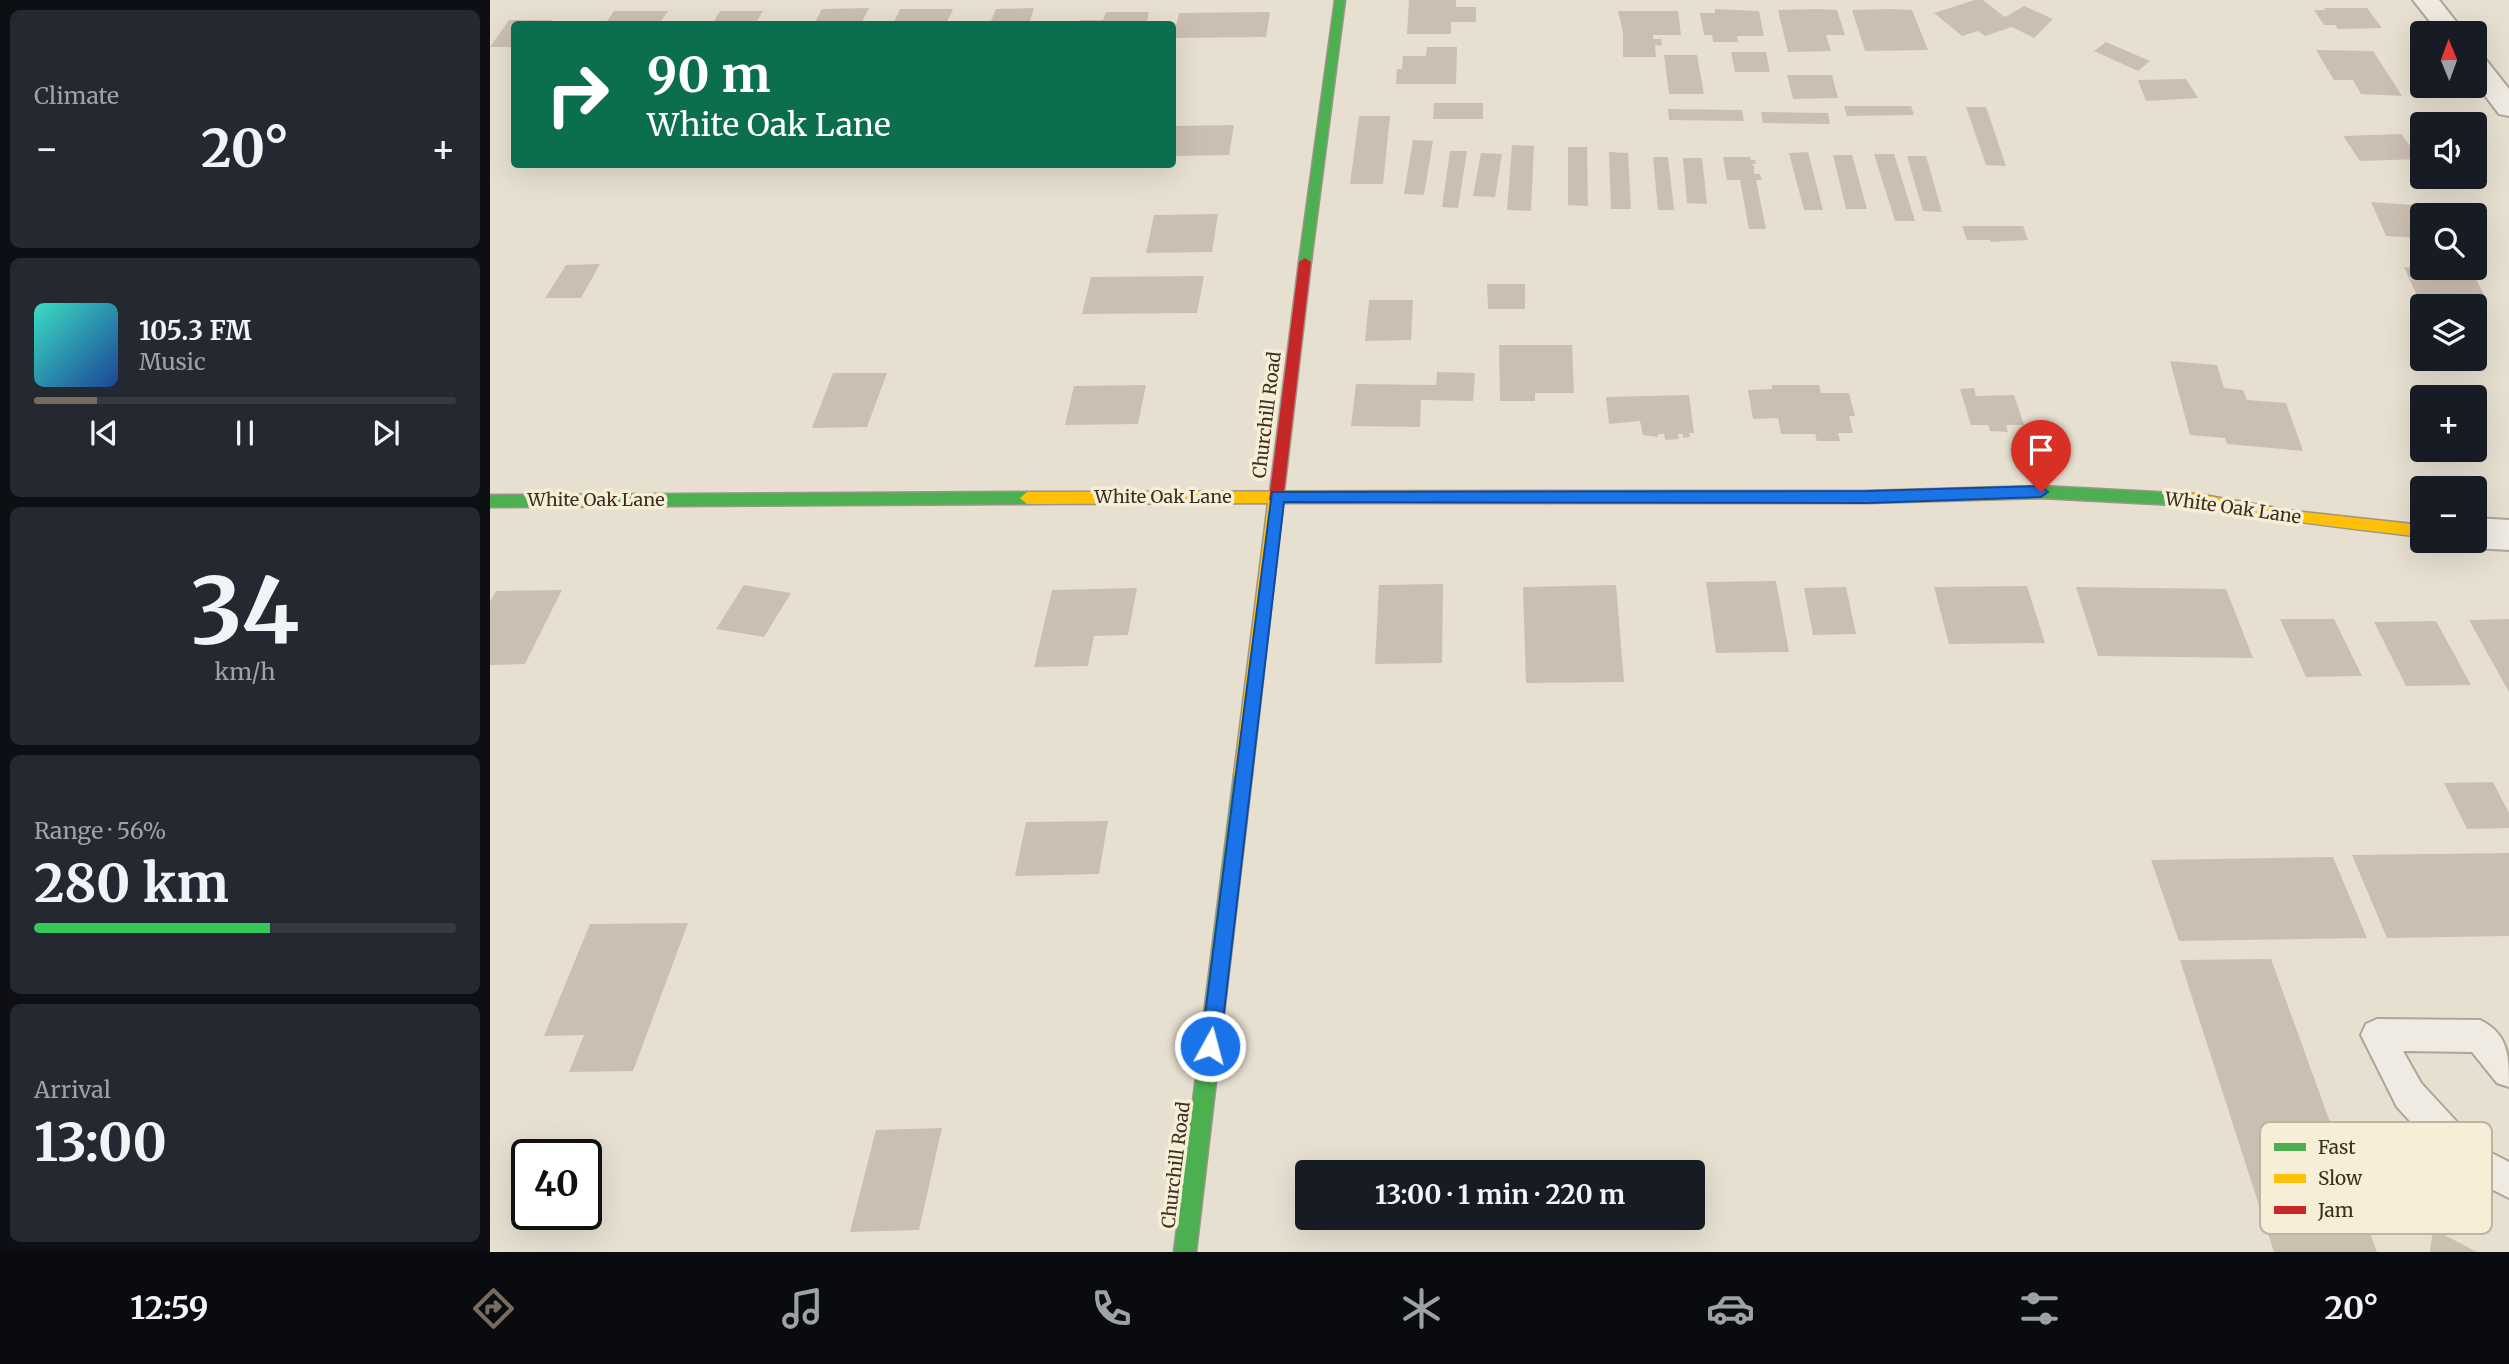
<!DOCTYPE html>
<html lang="en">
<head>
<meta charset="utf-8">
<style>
  body { margin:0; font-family:Merriweather,serif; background:#242831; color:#f1f3f6; height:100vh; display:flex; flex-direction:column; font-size:26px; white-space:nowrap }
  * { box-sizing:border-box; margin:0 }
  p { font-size:23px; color:#9ea1a6 }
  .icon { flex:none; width:38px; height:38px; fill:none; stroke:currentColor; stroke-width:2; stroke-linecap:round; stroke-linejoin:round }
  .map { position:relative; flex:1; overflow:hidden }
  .sheet { display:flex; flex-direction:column; gap:10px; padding:10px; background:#0d0f14; width:490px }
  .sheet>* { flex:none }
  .banner { position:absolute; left:21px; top:21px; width:665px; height:147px; border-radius:7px; box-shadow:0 7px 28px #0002; background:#0b6e4f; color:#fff; overflow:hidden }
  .needle { width:46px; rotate:359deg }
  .buttons { position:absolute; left:1920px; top:21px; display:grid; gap:14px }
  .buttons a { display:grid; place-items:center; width:77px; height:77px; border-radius:7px; background:#171b24; box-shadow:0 7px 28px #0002; font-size:35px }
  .speed { position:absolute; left:21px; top:1139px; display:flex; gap:14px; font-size:35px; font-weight:700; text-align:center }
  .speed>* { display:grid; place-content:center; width:91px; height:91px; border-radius:50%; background:#171b24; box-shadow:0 7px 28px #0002; line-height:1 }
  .speed .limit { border:4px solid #111; border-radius:10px; background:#fff; color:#111 }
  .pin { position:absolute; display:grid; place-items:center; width:60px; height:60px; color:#fff; margin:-72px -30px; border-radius:50% 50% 50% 0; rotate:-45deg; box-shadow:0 0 7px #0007 }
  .pin .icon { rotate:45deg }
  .me { position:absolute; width:77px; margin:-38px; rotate:7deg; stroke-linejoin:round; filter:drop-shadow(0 0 5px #0008) }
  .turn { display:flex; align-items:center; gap:24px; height:147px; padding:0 21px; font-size:32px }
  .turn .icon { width:91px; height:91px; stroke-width:2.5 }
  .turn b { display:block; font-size:49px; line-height:60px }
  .big { font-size:52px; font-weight:700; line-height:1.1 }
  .sheet .widget { flex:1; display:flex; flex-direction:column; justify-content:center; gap:10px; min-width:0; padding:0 24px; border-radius:10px; background:#242831 }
  .sheet .dial { align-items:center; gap:0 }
  .dial b { font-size:91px; line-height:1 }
  .song { display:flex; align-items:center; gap:21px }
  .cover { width:84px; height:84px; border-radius:10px; background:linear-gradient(135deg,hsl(170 70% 55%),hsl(220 70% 35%)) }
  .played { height:7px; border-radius:4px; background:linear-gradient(90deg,#786c5e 15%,#363941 15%) }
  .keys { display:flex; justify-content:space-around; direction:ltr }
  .heat { display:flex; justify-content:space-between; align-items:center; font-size:38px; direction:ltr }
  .charge { height:10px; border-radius:5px; background:linear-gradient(90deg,#34c759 56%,#363941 0) }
  .trip { position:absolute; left:805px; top:1160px; width:410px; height:70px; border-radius:7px; background:#171b24; box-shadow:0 7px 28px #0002; font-weight:700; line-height:70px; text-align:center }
  .tab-bar { display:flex; height:112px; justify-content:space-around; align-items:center; background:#090b0e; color:#9ea1a6 }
  .tab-bar .icon { width:49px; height:49px }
  .tab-bar .on { color:#786c5e }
  .tab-bar b { font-size:32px; color:#f1f3f6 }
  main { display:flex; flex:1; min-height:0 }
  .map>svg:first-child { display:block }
  .building { fill:#cbbfb2 }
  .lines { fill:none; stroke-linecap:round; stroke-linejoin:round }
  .lane-casing { stroke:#ada599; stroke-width:4 }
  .street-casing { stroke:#ada599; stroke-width:4 }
  .fast-casing { stroke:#9c958a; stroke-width:3 }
  .slow-casing { stroke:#9c958a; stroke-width:3 }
  .jam-casing { stroke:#9c958a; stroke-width:3 }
  .lane { fill:#efebe3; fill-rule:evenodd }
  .street { fill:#efebe3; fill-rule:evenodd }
  .fast { fill:#4caf50; fill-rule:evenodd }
  .slow { fill:#ffc107; fill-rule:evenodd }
  .jam { fill:#c62828; fill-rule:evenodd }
  .route { fill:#1a73e8; stroke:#114b97; stroke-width:2 }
  .labels { text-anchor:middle; stroke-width:7; stroke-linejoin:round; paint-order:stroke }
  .street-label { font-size:18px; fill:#3d2e20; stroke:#f7eed8 }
  .key { fill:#f7eed8; stroke:#bfb4a1; stroke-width:2 }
  .key-label { font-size:19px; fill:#3d2e20 }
</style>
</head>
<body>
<main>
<section class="sheet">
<div class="widget"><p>Climate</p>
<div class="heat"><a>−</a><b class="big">20°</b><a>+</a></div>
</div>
<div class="widget">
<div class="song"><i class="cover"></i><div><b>105.3 FM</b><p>Music</p></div></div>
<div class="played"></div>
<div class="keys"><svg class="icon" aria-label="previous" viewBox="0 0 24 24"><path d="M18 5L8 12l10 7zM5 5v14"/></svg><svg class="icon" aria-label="pause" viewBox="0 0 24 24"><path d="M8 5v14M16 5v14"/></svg><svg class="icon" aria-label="next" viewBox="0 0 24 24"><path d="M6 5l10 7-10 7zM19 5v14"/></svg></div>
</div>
<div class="widget dial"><b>34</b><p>km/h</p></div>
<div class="widget"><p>Range · 56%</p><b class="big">280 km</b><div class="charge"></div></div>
<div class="widget"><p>Arrival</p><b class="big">13:00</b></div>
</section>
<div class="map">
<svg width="2019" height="1252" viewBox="0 0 2019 1252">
  <rect width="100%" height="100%" fill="#e7e0d1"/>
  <path class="building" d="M919 0H966V7H986V22H961V34H917Z
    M1485 0H1493L1515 17 1534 6 1563 19 1544 38 1522 27 1495 36 1488 31 1472 36 1444 13Z
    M379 8 371 24H324L332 9Z
    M544 8 539 24H482L483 22 501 21 506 9Z
    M1834 8H1877L1892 28 1848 29 1845 25H1834L1824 10H1835Z
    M410 9H463L456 24H403Z
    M1225 9 1269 11 1274 36H1247L1248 42H1223L1222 35H1214L1210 13H1225Z
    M1327 9 1347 10 1355 35H1336L1341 51 1298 52 1288 10Z
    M1402 9 1422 10 1438 50 1375 51 1362 10Z
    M124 11H178L169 24H115Z
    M230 11H273L265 24H222Z
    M1128 11H1188L1191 35H1163V39H1171L1172 46 1165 45 1166 57H1133V32Z
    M616 12H659L656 24H589L590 20H613Z
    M780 12 776 37 683 38 689 13Z
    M19 20H62L58 24H24V47H0Z
    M1616 42 1660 61 1648 71 1604 51Z
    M937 47H967L966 84H906L907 69H912L913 56H936Z
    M1826 50 1883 51 1912 96 1871 94 1863 80H1844Z
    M1241 52H1276L1280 72H1245Z
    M1174 55H1207L1214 94H1179Z
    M1297 75H1342L1348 98 1303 99Z
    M1696 79 1708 98 1656 101 1648 80Z
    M944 103H993V119H943Z
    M1354 106H1421L1424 115 1357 116Z
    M1476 107H1496L1516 166 1496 165Z
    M1178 109 1252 110 1254 121 1179 120Z
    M1271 112 1338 113 1340 124 1273 123Z
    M869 116H900L893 184H860Z
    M744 125 739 155 682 156V126Z
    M1911 134 1930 159 1870 161 1853 136Z
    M923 140 943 141 934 195 914 194Z
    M1022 145 1044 146 1041 211 1017 210Z
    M1078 147H1097L1098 206 1078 205Z
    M960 151H977L968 208 952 207Z
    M1119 152 1138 153 1141 209H1121Z
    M1318 152 1333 210H1314L1299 153Z
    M991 153 1012 154 1005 197 983 196Z
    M1384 154H1404L1425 221H1405Z
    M1343 155H1362L1377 209H1356Z
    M1417 156H1436L1452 212 1433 211Z
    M1163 157H1178L1184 210H1168Z
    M1233 157H1260L1261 160H1265L1266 164H1261L1264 166V174H1270L1272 180H1266L1276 229H1259L1250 180H1237Z
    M1193 158H1212L1217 204 1197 203Z
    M1881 202 1923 205 1932 224V238L1896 236Z
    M728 214 722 252 656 253 664 215Z
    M1472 226H1533L1538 240 1501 242 1500 240H1477Z
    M110 264 91 298H55L76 265Z
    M1914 267 1971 271 1972 274 1984 275 1995 297 1982 296 1984 301 1928 298Z
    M714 276 707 313 592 314 601 277Z
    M997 284H1035V309H998Z
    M879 300H923L921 340 875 341Z
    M1009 345H1082L1084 393H1045V401H1010Z
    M1680 361 1727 365 1734 388 1753 390 1757 400 1796 403 1813 451 1737 444 1735 438 1700 435Z
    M947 372 985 373 983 401 931 400 930 427 861 426 866 384 946 385Z
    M343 373H397L377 427 322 428Z
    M656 385 648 424 575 425 584 386Z
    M1282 385H1329L1331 393H1359L1365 416H1359L1363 433H1348L1350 441H1327L1325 434H1291L1288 418 1263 419 1258 390 1282 389Z
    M1484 388 1486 396 1524 395 1534 425H1516L1518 432 1500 431 1498 425H1481L1470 389Z
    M1199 395 1204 433H1199L1200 437 1193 438V434H1188L1189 439 1175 440 1174 434H1168V437L1153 435 1150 421 1119 424 1116 397Z
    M1286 581 1299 652 1226 653 1216 582Z
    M953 584 952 663 885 664 889 585Z
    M254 585 301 593 274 637 226 629Z
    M1126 585 1134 682 1036 683 1033 587Z
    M1537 586 1555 643 1459 644 1444 587Z
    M1356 587 1366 634 1323 635 1314 588Z
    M1586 587 1736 589 1763 658 1608 656Z
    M647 588 638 635 604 636 598 666 544 667 562 590Z
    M72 590 35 664 0 665V602L6 591Z
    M1790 619H1844L1872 676 1816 677Z
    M2019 619V692L1979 620Z
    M1946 621 1981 685 1916 686 1884 622Z
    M2003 782 2019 813V828L1977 829 1954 783Z
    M618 821 609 874 525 876 536 822Z
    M2019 853V936L1897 938 1862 855Z
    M1843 857 1877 938 1689 941 1661 860Z
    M198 923 143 1071 79 1072 94 1035 54 1036 100 924Z
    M1781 959 1887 1252H1784L1690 960Z
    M452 1128 429 1230 360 1232 386 1130Z
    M1943 1229 1987 1252H1940Z"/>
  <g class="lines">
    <defs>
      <path id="lane" d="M1887 1019 1990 1020C2019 1034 2019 1056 2019 1087L2007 1083 1982 1052 1913 1051 1931 1083 1990 1147 2019 1162V1198L1966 1171 1907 1107 1871 1035 1876 1024Z"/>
      <path id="street" d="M1923 0H1949L1975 33H1949Z
        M1984 54 1993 56 2019 89V116L2009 114 1984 81Z
        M1984 518 2019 520V550L1984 548 1971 544 1970 541H1984Z"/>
      <path id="fast" d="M845 0H855L821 262 815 266 809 262Z
        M1551 486 1685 493 1692 499 1685 505 1551 498 1377 503H1059L1052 497 1059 491H1377Z
        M537 492 544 498 537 504 0 507V495Z
        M753 767 759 769 762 775 706 1252H684L744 775 747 769Z"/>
      <path id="slow" d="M1059 491 1066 497 1059 503H793L762 775 759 781 753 783 747 781 744 775 778 503 537 504 530 498 537 492Z
        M1685 493 1708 494 1804 511 1932 525V537C1862 529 1793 521 1723 509 1711 506 1684 509 1678 499Z"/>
      <path id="jam" d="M815 258 821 262 793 500 786 506 779 500 809 262Z"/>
    </defs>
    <use href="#lane" class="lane-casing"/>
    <use href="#street" class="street-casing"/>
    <use href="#fast" class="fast-casing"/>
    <use href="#slow" class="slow-casing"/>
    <use href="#jam" class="jam-casing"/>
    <use href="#lane" class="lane"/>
    <use href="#street" class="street"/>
    <use href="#fast" class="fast"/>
    <use href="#slow" class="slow"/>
    <use href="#jam" class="jam"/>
  </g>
  <path class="route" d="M1551 486 1558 492 1551 497 1377 503 794 502 730 1046 727 1053 720 1056 714 1053 711 1046 782 492 1377 491Z"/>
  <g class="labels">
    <g class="street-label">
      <text transform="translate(777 415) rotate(-83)" y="6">Churchill Road</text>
      <text x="673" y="503">White Oak Lane</text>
      <text x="106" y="506">White Oak Lane</text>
      <text transform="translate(1743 508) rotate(8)" y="6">White Oak Lane</text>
      <text transform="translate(686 1165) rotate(-83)" y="6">Churchill Road</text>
    </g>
  </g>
  <rect x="1770" y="1122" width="232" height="112" rx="10" class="key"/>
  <rect x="1784" y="1143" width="32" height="8" fill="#4caf50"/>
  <rect x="1784" y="1174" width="32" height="9" fill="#ffc107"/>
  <rect x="1784" y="1206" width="32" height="8" fill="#c62828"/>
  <g class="key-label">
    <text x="1828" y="1154">Fast</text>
    <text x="1828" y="1185">Slow</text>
    <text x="1828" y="1217">Jam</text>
  </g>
</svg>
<div class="buttons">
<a><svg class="needle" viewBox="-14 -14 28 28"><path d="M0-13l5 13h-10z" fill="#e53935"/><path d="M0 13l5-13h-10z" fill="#9ea1a6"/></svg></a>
<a><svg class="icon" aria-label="sound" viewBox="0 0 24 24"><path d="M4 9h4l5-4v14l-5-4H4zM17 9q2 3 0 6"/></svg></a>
<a><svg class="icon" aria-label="search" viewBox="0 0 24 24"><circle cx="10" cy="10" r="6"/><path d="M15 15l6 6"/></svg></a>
<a><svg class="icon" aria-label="layers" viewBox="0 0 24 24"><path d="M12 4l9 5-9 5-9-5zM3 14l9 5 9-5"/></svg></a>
<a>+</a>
<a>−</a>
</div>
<div class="speed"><div class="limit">40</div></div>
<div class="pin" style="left:1551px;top:492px;background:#d93025"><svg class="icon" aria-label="arrive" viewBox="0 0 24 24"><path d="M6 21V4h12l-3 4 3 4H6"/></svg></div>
<svg class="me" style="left:720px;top:1046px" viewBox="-20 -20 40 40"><circle r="17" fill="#1a73e8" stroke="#fff" stroke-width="3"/><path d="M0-11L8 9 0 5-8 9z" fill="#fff"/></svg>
<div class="trip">13:00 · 1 min · 220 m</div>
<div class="banner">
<div class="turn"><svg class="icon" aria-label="right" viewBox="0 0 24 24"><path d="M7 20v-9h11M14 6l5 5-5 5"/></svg><div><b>90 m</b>White Oak Lane</div></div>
</div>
</div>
</main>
<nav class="tab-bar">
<b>12:59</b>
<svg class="icon on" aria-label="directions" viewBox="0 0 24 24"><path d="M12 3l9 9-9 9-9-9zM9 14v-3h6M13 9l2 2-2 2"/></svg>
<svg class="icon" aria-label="music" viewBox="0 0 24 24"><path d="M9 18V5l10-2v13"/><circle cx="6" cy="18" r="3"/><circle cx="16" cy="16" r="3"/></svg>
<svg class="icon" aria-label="phone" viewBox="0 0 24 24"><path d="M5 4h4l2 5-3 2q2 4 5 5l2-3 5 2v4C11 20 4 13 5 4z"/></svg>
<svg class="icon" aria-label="climate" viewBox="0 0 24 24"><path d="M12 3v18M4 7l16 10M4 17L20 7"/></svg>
<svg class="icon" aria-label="car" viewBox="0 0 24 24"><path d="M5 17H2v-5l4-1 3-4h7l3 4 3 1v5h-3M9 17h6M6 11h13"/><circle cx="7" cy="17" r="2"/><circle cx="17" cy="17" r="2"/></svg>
<svg class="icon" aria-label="filters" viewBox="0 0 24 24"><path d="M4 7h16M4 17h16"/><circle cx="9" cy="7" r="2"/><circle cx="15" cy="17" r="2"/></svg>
<b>20°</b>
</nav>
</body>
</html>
